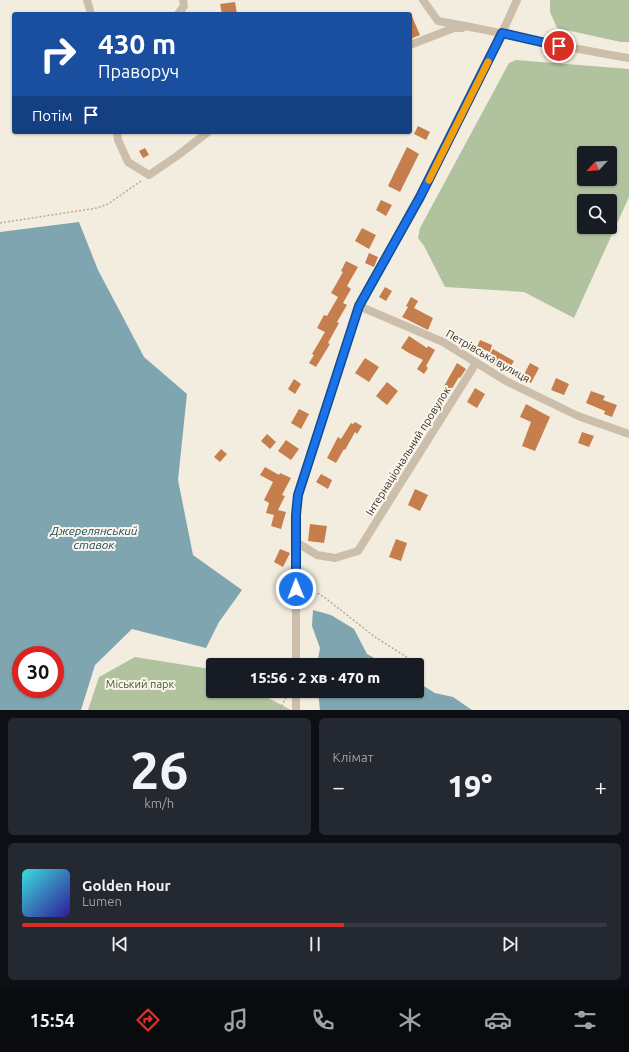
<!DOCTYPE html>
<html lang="uk">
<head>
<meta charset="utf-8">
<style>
  body { margin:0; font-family:Ubuntu,sans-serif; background:#242831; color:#f1f3f6; height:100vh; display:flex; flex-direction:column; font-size:15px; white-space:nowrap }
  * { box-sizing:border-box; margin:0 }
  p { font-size:13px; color:#9ea1a6 }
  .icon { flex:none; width:22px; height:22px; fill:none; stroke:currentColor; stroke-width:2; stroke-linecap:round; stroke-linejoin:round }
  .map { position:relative; height:710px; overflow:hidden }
  .details { display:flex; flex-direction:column; gap:8px; padding:8px; background:#0d0f14; flex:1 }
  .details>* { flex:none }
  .banner { position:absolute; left:12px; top:12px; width:400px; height:122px; border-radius:4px; box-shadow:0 1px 3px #0004; background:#1a4fa0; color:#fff; overflow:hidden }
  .needle { width:26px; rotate:244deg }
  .tools { position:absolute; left:577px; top:146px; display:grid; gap:8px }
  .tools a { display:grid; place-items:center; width:40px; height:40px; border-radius:4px; background:#171b24; box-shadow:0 1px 3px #0004; font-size:20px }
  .speed { position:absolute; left:12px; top:646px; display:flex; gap:8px; font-size:20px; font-weight:700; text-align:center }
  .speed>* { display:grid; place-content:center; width:52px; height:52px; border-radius:50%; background:#171b24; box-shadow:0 1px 3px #0004; line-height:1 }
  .speed .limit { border:6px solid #d22; background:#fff; color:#111 }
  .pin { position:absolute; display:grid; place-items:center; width:34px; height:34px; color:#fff; margin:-17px; border:2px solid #fff; border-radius:50%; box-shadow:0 1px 4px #0007 }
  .me { position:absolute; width:44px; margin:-22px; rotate:359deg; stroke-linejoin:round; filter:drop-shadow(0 0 3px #0008) }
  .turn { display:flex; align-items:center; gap:14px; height:84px; padding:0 20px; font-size:18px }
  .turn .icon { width:52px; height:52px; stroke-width:2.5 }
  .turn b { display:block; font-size:28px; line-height:34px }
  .then { display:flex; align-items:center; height:38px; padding:0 20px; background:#0003; gap:8px; font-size:15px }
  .big { font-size:30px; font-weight:800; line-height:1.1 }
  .details .tile { flex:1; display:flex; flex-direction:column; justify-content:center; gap:6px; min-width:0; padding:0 14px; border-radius:6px; background:#242831 }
  .details .dial { align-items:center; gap:0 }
  .dial b { font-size:52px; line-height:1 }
  .song { display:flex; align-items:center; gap:12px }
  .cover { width:48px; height:48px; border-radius:6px; background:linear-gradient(135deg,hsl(180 70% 55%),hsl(250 70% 35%)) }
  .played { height:4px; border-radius:2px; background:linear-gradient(90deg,#d93025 55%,#363941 55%) }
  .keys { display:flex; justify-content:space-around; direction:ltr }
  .heat { display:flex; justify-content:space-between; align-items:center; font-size:22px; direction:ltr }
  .details .tiles { flex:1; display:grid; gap:8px; grid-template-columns:1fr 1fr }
  .tile:last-child { grid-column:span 2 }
  .trip { position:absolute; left:206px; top:658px; width:218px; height:40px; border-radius:4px; background:#171b24; box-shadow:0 1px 3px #0004; font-weight:800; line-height:40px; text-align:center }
  .menu { display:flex; height:64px; justify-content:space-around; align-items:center; background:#090b0e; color:#9ea1a6 }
  .menu .icon { width:28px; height:28px }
  .menu .current { color:#d93025 }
  .menu b { font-size:18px; color:#f1f3f6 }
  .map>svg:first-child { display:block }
  .green { fill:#b1c29f; fill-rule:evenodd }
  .water { fill:#7fa6b0; fill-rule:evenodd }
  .building { fill:#c57e4c }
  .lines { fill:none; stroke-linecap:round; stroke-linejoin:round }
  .path { stroke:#b7aa96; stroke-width:1.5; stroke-dasharray:2 2; stroke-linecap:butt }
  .street { stroke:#cbbfab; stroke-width:8 }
  .route-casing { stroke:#114b97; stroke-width:10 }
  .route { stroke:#1a73e8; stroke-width:7 }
  .slow { stroke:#f59e0b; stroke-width:7 }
  .labels { text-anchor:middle; stroke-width:4; stroke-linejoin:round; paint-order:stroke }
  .street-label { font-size:11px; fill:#39322a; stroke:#faf6ed }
  .park-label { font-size:11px; fill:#41582e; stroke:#faf6ed }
  .water-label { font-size:12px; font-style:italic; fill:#204d5b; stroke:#faf6ed }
</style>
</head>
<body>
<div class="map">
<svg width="629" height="710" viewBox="0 0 629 710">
  <rect width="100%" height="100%" fill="#f3ede0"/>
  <path class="green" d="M550 0H629V42H621L557 28 550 12Z
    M516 60 629 69V197L574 318 524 292 445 287 424 246 418 238 420 228 509 63ZM584 153H610V179H584ZM584 201H610V227H584Z
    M135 657 210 669 213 670V691H255L291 710H88L99 677Z"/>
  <path class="water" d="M79 222 98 270 144 357 187 394 178 480 193 555 242 590 219 622 206 648 132 629 95 665 81 710H0V232ZM21 655H55V689H21Z
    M313 610 331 615 354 629 367 654 387 665H317L320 648 312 626Z
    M417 682 435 693 453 697 472 710H320L318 691H417Z"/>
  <path class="building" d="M235 2 237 14H222L220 4Z
    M410 12 420 35 410 39Z
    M418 126 430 132 426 140 414 134Z
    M407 147 419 154 400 192 388 186Z
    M145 148 149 155 143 158 139 151Z
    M381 200 392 205 386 216 376 210Z
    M362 228 376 235 369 249 355 241Z
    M369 253 378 257 374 267 365 263Z
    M346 261 358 267 347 286 351 289 343 303 347 305 337 322 339 323 328 343 330 344 316 367 309 363 314 355 312 354 325 332 317 328 324 315 327 316 338 297 331 293 343 272 341 271Z
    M385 287 392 291 386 301 379 297Z
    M411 297 418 301 414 308 433 318 428 330 402 317 408 307 406 306Z
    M409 336 427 348 428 346 435 350 426 366 428 368 424 374 417 369 423 360 409 353 401 348Z
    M480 340 492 345 490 352 477 347Z
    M493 349 514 361 507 372 486 361Z
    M365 358 379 367 369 382 355 373Z
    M457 363 466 369 460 378 459 377 450 392 443 388Z
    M530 363 539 368 531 383 522 378Z
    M556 378 569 384 564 395 551 390Z
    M294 379 301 384 295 394 288 389Z
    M387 382 398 391 387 405 376 396Z
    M475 388 485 394 477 408 467 402Z
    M591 391 605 396 603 400 617 405 612 417 604 414 605 411 586 403Z
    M526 404 550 417 535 451 522 446 531 422 520 417Z
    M299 409 309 414 301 429 291 423Z
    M355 422 362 426 357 434 355 432 345 450 344 449 336 463 327 458 338 437 341 439 351 423 353 424Z
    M582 432 594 436 589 447 578 443Z
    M267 434 276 442 270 449 261 441Z
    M286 440 299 449 291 460 278 451Z
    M221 449 227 454 220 462 214 457Z
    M265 467 279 475 280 473 291 478 282 495 285 496 278 510 286 512 281 529 271 526 274 515 266 513 269 503 264 500 273 482 260 475Z
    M321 474 332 480 328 489 316 482Z
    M415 489 428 495 420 511 408 505Z
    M310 524 327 526 324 543 308 541Z
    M396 539 407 543 401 561 389 557Z
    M280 549 290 553 283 567 274 562Z"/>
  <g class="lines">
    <path class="path" d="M0 223 97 208 108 204 141 181
      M304 585 324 597 375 637 424 668
      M280 710 287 695"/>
    <path class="street" d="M87 0 91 14
      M423 0 438 21C502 32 565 48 629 58
      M178 14 184 6 183 0
      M410 45 454 28H462
      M117 132 118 140 128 162 149 175 177 156 208 132
      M359 306 443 342 506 381 578 416 629 434
      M296 542 317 555 335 558 358 551 476 363
      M296 665V515L298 495 359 306 420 197 502 33 517 0
      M296 710V691"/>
  </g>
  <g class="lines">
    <defs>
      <path id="route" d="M296 589V515L298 495 359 306 420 197 502 33 559 46"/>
    </defs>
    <use href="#route" class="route-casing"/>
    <use href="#route" class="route"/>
    <path class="slow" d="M429 180 488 62"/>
  </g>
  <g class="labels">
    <g class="street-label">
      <text transform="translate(488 356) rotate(30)" y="4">Петрівська вулиця</text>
      <text transform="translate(408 451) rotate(-58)" y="4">Інтернаціональний провулок</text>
    </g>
    <g class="park-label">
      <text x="140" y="688">Міський парк</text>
    </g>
    <g class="water-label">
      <text x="94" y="535">Джерелянський<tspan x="94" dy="14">ставок</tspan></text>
    </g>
  </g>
</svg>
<div class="tools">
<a><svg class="needle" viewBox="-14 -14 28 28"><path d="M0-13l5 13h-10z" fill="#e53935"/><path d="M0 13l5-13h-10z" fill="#9ea1a6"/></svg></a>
<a><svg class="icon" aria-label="search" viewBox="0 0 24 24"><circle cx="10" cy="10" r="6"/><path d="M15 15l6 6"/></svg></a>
</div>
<div class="speed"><div class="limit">30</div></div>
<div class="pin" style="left:559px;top:46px;background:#d93025"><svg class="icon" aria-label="arrive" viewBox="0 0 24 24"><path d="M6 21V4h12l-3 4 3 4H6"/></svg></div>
<svg class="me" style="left:296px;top:589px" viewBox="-20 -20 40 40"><circle r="17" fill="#1a73e8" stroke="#fff" stroke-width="3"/><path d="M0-11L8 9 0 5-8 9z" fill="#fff"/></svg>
<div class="trip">15:56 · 2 хв · 470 m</div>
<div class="banner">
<div class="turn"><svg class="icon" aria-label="right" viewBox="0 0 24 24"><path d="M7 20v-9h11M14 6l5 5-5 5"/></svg><div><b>430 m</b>Праворуч</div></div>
<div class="then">Потім<svg class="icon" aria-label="arrive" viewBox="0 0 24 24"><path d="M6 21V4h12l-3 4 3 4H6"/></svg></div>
</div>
</div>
<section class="details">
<div class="tiles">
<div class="tile dial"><b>26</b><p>km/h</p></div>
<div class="tile"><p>Клімат</p>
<div class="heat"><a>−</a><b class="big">19°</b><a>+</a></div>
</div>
<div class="tile">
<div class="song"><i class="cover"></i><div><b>Golden Hour</b><p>Lumen</p></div></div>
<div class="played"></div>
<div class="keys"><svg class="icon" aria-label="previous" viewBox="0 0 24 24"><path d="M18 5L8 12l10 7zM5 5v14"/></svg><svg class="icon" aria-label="pause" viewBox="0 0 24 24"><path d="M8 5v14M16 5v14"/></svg><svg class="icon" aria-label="next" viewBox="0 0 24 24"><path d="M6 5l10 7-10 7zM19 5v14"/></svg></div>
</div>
</div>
</section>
<nav class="menu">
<b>15:54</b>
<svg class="icon current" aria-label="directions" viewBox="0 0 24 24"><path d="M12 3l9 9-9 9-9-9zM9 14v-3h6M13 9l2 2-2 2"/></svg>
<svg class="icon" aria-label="music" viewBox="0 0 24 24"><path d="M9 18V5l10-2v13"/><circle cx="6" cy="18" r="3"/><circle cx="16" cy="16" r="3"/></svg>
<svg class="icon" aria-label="phone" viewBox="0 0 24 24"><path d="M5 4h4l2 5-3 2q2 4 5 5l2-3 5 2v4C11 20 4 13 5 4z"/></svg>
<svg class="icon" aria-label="climate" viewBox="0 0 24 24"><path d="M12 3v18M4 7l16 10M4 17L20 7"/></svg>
<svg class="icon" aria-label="car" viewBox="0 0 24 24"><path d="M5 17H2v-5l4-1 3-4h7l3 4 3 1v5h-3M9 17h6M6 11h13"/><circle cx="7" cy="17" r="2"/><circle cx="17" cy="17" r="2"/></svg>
<svg class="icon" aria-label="filters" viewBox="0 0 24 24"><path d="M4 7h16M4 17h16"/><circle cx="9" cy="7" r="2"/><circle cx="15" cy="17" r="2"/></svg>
</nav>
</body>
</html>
